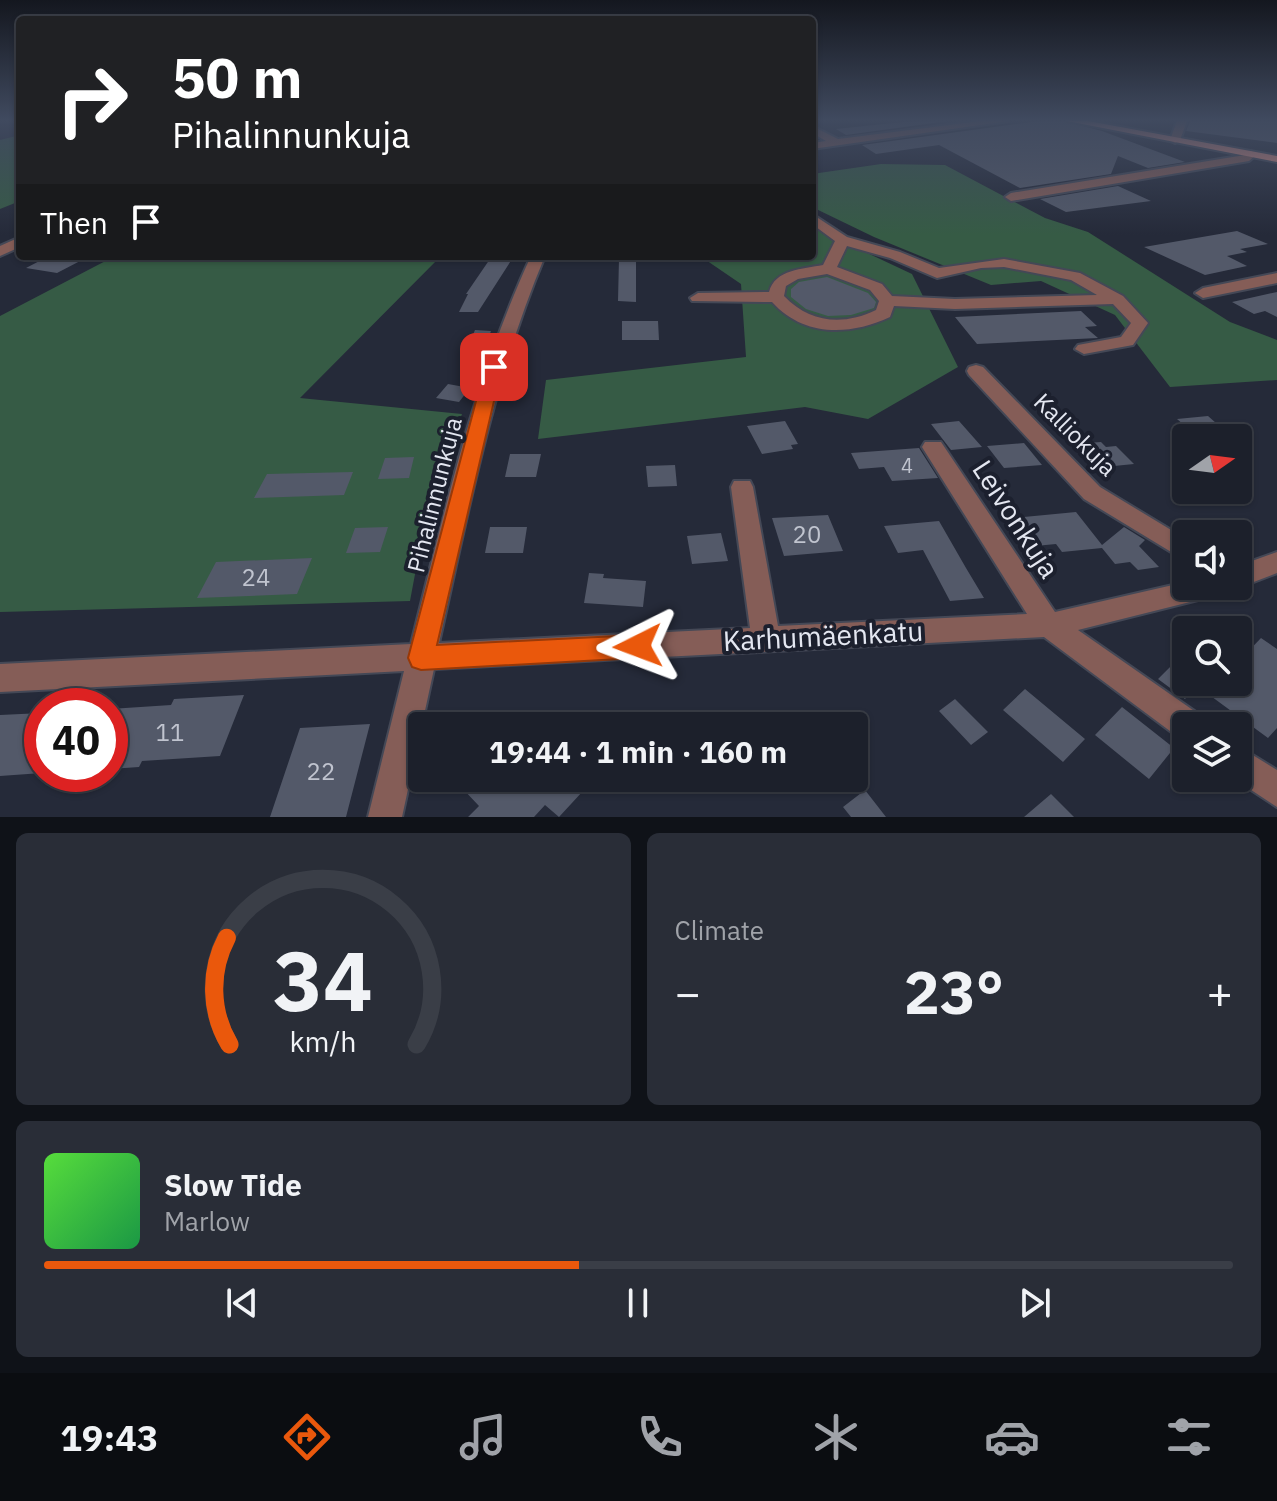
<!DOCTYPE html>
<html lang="en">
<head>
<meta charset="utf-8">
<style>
  body { margin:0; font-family:"IBM Plex Sans",sans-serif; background:#292d37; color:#f1f3f6; height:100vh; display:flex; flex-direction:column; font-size:30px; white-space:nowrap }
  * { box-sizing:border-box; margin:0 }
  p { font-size:26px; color:#a0a3a9 }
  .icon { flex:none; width:44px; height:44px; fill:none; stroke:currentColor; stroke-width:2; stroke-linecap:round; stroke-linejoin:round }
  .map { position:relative; height:817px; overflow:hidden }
  .details { display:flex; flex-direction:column; gap:16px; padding:16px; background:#0f1218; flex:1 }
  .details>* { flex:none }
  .top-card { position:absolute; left:16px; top:16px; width:800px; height:244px; border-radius:8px; box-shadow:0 2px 6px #0004,0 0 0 2px #3a3e47; background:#202124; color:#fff; overflow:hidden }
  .needle { width:52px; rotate:76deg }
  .fabs { position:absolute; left:1172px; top:424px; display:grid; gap:16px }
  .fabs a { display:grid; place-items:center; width:80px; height:80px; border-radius:8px; background:#1c202b; box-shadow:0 2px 6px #0004,0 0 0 2px #3a3e47; font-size:40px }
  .speed { position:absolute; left:24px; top:688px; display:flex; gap:16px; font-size:40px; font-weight:700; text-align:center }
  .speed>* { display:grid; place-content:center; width:104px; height:104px; border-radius:50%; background:#1c202b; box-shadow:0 2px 6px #0004,0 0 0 2px #3a3e47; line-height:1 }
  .speed .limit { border:12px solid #d22; background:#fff; color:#111 }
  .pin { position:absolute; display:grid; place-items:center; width:68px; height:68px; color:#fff; margin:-34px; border-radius:16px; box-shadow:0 4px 12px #0006 }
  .me { position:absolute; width:88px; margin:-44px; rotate:267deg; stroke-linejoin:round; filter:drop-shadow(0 0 6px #0008) }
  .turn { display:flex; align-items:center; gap:28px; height:168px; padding:0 24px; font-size:36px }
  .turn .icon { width:104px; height:104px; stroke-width:2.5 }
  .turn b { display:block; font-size:56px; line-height:68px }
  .then { display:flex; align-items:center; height:76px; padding:0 24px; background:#0003; gap:16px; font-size:30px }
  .big { font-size:60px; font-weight:700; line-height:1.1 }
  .details .widget { flex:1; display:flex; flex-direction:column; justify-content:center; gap:12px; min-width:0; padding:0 28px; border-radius:12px; background:#292d37 }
  .details .dial { align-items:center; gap:0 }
  .dial svg { height:208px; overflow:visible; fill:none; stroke:#3a3e47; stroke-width:7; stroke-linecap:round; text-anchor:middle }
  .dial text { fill:#f1f3f6; stroke:none }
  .song { display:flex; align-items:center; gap:24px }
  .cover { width:96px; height:96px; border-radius:12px; background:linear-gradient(135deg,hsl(110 70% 55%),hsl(140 70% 35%)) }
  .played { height:8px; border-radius:4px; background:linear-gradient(90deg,#ea580c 45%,#3a3e47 45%) }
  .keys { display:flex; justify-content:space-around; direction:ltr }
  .heat { display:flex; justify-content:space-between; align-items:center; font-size:44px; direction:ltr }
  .details .tiles { flex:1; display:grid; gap:16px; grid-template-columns:1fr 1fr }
  .widget:last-child { grid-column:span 2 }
  .trip { position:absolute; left:408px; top:712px; width:460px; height:80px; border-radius:8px; background:#1c202b; box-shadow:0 2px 6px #0004,0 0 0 2px #3a3e47; font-weight:700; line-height:80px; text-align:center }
  .tab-bar { display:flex; height:128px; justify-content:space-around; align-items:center; background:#0b0d11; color:#a0a3a9 }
  .tab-bar .icon { width:56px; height:56px }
  .tab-bar .current { color:#ea580c }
  .tab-bar b { font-size:36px; color:#f1f3f6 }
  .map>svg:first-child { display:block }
  .forest { fill:#365b45 }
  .building { fill:#535969 }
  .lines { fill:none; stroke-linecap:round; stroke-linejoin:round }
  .minor-casing { stroke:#444856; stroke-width:4 }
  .major-casing { stroke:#444856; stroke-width:4 }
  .minor { fill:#855d57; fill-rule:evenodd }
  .major { fill:#de8e82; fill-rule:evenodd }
  .route { fill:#ea580c; stroke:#983908; stroke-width:2 }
  .labels { text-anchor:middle; stroke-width:8; stroke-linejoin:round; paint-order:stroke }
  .number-label { font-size:20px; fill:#c0c4cf }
  .street-label { font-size:24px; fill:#e4e7f1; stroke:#1c202e }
  .near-number-label { font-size:24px; fill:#c0c4cf }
  .near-street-label { font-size:28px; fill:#e4e7f1; stroke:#1c202e }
</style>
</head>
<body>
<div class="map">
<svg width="1277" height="817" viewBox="0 0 1277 817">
  <rect width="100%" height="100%" fill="#252a39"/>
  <path class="forest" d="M20 135V201L0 209V140Z
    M881 164 945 165 1045 218 1088 232 1230 322 1277 340V380L1170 387 1115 315 1041 281 991 285 874 237 812 207V174Z
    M812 227 912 274 958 367 868 419 805 407 538 439 546 380 746 357 741 284 700 256H812Z
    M115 256H441L300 398 462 414 427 510 410 601 0 612V316Z"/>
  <path class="building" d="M948 121 846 135 836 129 903 122Z
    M1039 121H1064L1102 131 1185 162 1148 168 1118 156 1111 174 1020 188 939 145 876 154 862 145Z
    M1190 121H1277V143L1186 131Z
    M1118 186 1151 201 1066 212 1040 199Z
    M1237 231 1268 244 1240 249 1247 252 1227 256 1247 266 1205 275 1144 247Z
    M49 256H55L82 260 57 273 26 268Z
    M492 256H514L478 312H459L468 294H466Z
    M619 258H636V302L618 301Z
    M827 277 868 293 876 302 874 308 851 315 828 316 806 309 791 297V289L799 282Z
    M1277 292V317L1265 311 1254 314 1232 302Z
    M1081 311 1097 326 1085 327 1098 338 977 344 955 317Z
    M622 321H658L659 340H622Z
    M475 330 491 331 484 350 467 349Z
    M448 384 470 388 459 402 436 398Z
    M1208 416 1233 438H1199L1177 419Z
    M785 421 798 444 791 445 793 449 762 454 747 426Z
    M959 421 982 447 951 450 931 424Z
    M1101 442 1106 447 1116 446 1134 464 1094 468 1073 444Z
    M1024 443 1042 465 1004 468 987 446Z
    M919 448 938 478 892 481 884 467 859 469 851 453Z
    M510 454H541L536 477H505Z
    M414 457 409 478 378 479 385 458Z
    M675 465 677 486 648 487 646 466Z
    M353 472 344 495 254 498 267 474Z
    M1076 512 1102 545 1124 527 1145 540 1139 546 1159 567 1138 570 1130 562 1115 564 1102 548 1062 552 1056 544 1035 546 1014 518Z
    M828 515 843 551 784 556 772 518Z
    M939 521 966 568 984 598 950 601 923 550 898 553 884 526Z
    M388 527 380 552 346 553 355 528Z
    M490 527H527L523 553H485Z
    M721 533 728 561 692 564 687 536Z
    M312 558 297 594 197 598 216 562Z
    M589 573 604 574 603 578 646 581 643 607 584 603Z
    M1261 638 1277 649V728L1268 738 1208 694 1220 682H1238V662Z
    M1171 666 1186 677V682L1198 685 1185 699 1158 679Z
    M1025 689 1085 739 1063 762 1003 710Z
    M244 695 220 756 142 761 139 767 110 769V709L171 705 174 699Z
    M955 699 988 732 971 745 939 711Z
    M1122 707 1174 748 1149 779 1095 735Z
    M42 713V773L0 776V715Z
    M370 724 346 817H270L300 728Z
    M473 778H595L559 817 545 805 534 817H468L479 806 462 788Z
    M865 790 886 817H851L843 807Z
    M1051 794 1074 817H1024Z"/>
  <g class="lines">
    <defs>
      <path id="minor" d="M981 121H1008L812 149V143L826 141 812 133V126L838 139Z
        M1177 121H1187L1180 140 1175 143 1170 140Z
        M1251 151 1257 154 1249 161 1011 201 1005 197 1011 193 1245 155Z
        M812 214 847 237 900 252 939 268 1004 259 1080 273 1123 296 1148 323 1133 345 1084 354 1075 349 1078 345 1121 337 1131 323 1113 304 955 309 894 306 890 317C849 336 804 337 772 302L692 301 690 298 698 293 769 292C775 269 803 269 823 265L835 241 812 224ZM847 246 890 258 937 278 981 268 1004 267 1071 280 1097 295 955 299 892 296 882 284 837 267ZM827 274 870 290 879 301 876 310C843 326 810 323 784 296L786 286 798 279Z
        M20 237V247L0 256V246Z
        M531 256H545C493 379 468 513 439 643L750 628 731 487 734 481H750L753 487 778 626 1027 614 922 447 925 442H941L1055 612 1186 582V586H1223L1219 594 1210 597 1078 630 1200 715 1205 726H1186V740L1178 737 1044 637 434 669 402 817H368L404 671 0 692V664L411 644C444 513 474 379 531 256Z
        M1277 273V283L1203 298 1195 293 1203 288Z
        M976 365 983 367 1100 487 1186 539V561L1084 499 969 375 967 371 969 367Z
        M1277 552V573L1238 588 1233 586H1238V566Z
        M1238 746 1277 770V807L1233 778H1238Z"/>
      <path id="major" d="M1067 121H1088L1277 156V162Z"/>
    </defs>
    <use href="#minor" class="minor-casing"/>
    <use href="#major" class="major-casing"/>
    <use href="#minor" class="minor"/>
    <use href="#major" class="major"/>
  </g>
  <linearGradient id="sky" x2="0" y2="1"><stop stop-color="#14171f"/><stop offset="0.51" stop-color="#404a5f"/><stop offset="1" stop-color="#404a5f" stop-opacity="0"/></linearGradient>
  <rect width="1277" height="235" fill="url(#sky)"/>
  <path class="route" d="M494 362 502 367 437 645 638 635 648 638 651 646 648 654 638 658 421 670 412 667 408 658 485 367Z"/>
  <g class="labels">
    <g class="number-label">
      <text x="907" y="473">4</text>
    </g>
    <g class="street-label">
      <text transform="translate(1075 435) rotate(45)" y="8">Kalliokuja</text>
      <text transform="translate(435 495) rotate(-76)" y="8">Pihalinnunkuja</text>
    </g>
    <g class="near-number-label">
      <text x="807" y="543">20</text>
      <text x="256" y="586">24</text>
      <text x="170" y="741">11</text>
      <text x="321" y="780">22</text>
    </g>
    <g class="near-street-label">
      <text transform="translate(1016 519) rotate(57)" y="10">Leivonkuja</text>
      <text transform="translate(823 636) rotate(-3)" y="10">Karhumäenkatu</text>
    </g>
  </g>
</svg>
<div class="fabs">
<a><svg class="needle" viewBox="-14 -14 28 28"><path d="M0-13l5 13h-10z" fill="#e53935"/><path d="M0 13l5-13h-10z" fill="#a0a3a9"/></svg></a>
<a><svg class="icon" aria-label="sound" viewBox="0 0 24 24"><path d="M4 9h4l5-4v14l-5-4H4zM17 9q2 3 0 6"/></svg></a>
<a><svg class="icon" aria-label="search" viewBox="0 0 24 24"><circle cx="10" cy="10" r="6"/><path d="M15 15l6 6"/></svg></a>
<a><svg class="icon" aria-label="layers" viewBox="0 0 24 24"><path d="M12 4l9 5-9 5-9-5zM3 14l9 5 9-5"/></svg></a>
</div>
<div class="speed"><div class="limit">40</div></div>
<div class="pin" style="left:494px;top:367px;background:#d93025"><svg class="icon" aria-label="arrive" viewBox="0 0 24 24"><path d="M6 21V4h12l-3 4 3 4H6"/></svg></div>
<svg class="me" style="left:638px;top:646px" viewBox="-20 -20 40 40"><path d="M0-17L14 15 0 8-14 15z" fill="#ea580c" stroke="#fff" stroke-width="4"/></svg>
<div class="trip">19:44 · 1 min · 160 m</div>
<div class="top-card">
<div class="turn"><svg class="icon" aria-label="right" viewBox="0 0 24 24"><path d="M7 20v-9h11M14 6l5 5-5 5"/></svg><div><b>50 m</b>Pihalinnunkuja</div></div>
<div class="then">Then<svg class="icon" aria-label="arrive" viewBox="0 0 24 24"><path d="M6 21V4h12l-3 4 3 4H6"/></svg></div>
</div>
</div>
<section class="details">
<div class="tiles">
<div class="widget dial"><svg viewBox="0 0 100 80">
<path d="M14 69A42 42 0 1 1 86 69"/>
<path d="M14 69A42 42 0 0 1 13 28" stroke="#ea580c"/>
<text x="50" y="56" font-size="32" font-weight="700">34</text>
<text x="50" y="72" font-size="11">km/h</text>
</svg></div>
<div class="widget"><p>Climate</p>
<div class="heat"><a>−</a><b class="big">23°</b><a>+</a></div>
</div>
<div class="widget">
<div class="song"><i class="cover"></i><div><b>Slow Tide</b><p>Marlow</p></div></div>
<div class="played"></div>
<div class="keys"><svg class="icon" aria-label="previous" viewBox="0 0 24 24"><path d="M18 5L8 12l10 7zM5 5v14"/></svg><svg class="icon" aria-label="pause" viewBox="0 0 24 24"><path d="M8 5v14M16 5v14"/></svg><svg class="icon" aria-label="next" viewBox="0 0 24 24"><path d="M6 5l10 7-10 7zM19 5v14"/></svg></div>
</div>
</div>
</section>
<nav class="tab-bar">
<b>19:43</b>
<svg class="icon current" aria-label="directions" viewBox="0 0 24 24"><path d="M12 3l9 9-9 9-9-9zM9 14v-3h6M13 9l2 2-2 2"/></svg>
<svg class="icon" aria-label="music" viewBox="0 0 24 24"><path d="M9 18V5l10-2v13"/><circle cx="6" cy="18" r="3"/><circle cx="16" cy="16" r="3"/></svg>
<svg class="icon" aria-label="phone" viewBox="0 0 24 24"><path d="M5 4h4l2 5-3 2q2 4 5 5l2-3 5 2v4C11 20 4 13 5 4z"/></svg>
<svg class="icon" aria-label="climate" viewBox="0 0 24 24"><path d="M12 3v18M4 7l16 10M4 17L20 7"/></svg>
<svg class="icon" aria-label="car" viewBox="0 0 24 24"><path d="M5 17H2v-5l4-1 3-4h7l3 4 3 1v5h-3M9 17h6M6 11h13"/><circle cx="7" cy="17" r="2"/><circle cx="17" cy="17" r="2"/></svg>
<svg class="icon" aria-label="filters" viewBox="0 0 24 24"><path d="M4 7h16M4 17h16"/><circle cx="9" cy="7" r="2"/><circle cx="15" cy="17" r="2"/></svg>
</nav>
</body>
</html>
